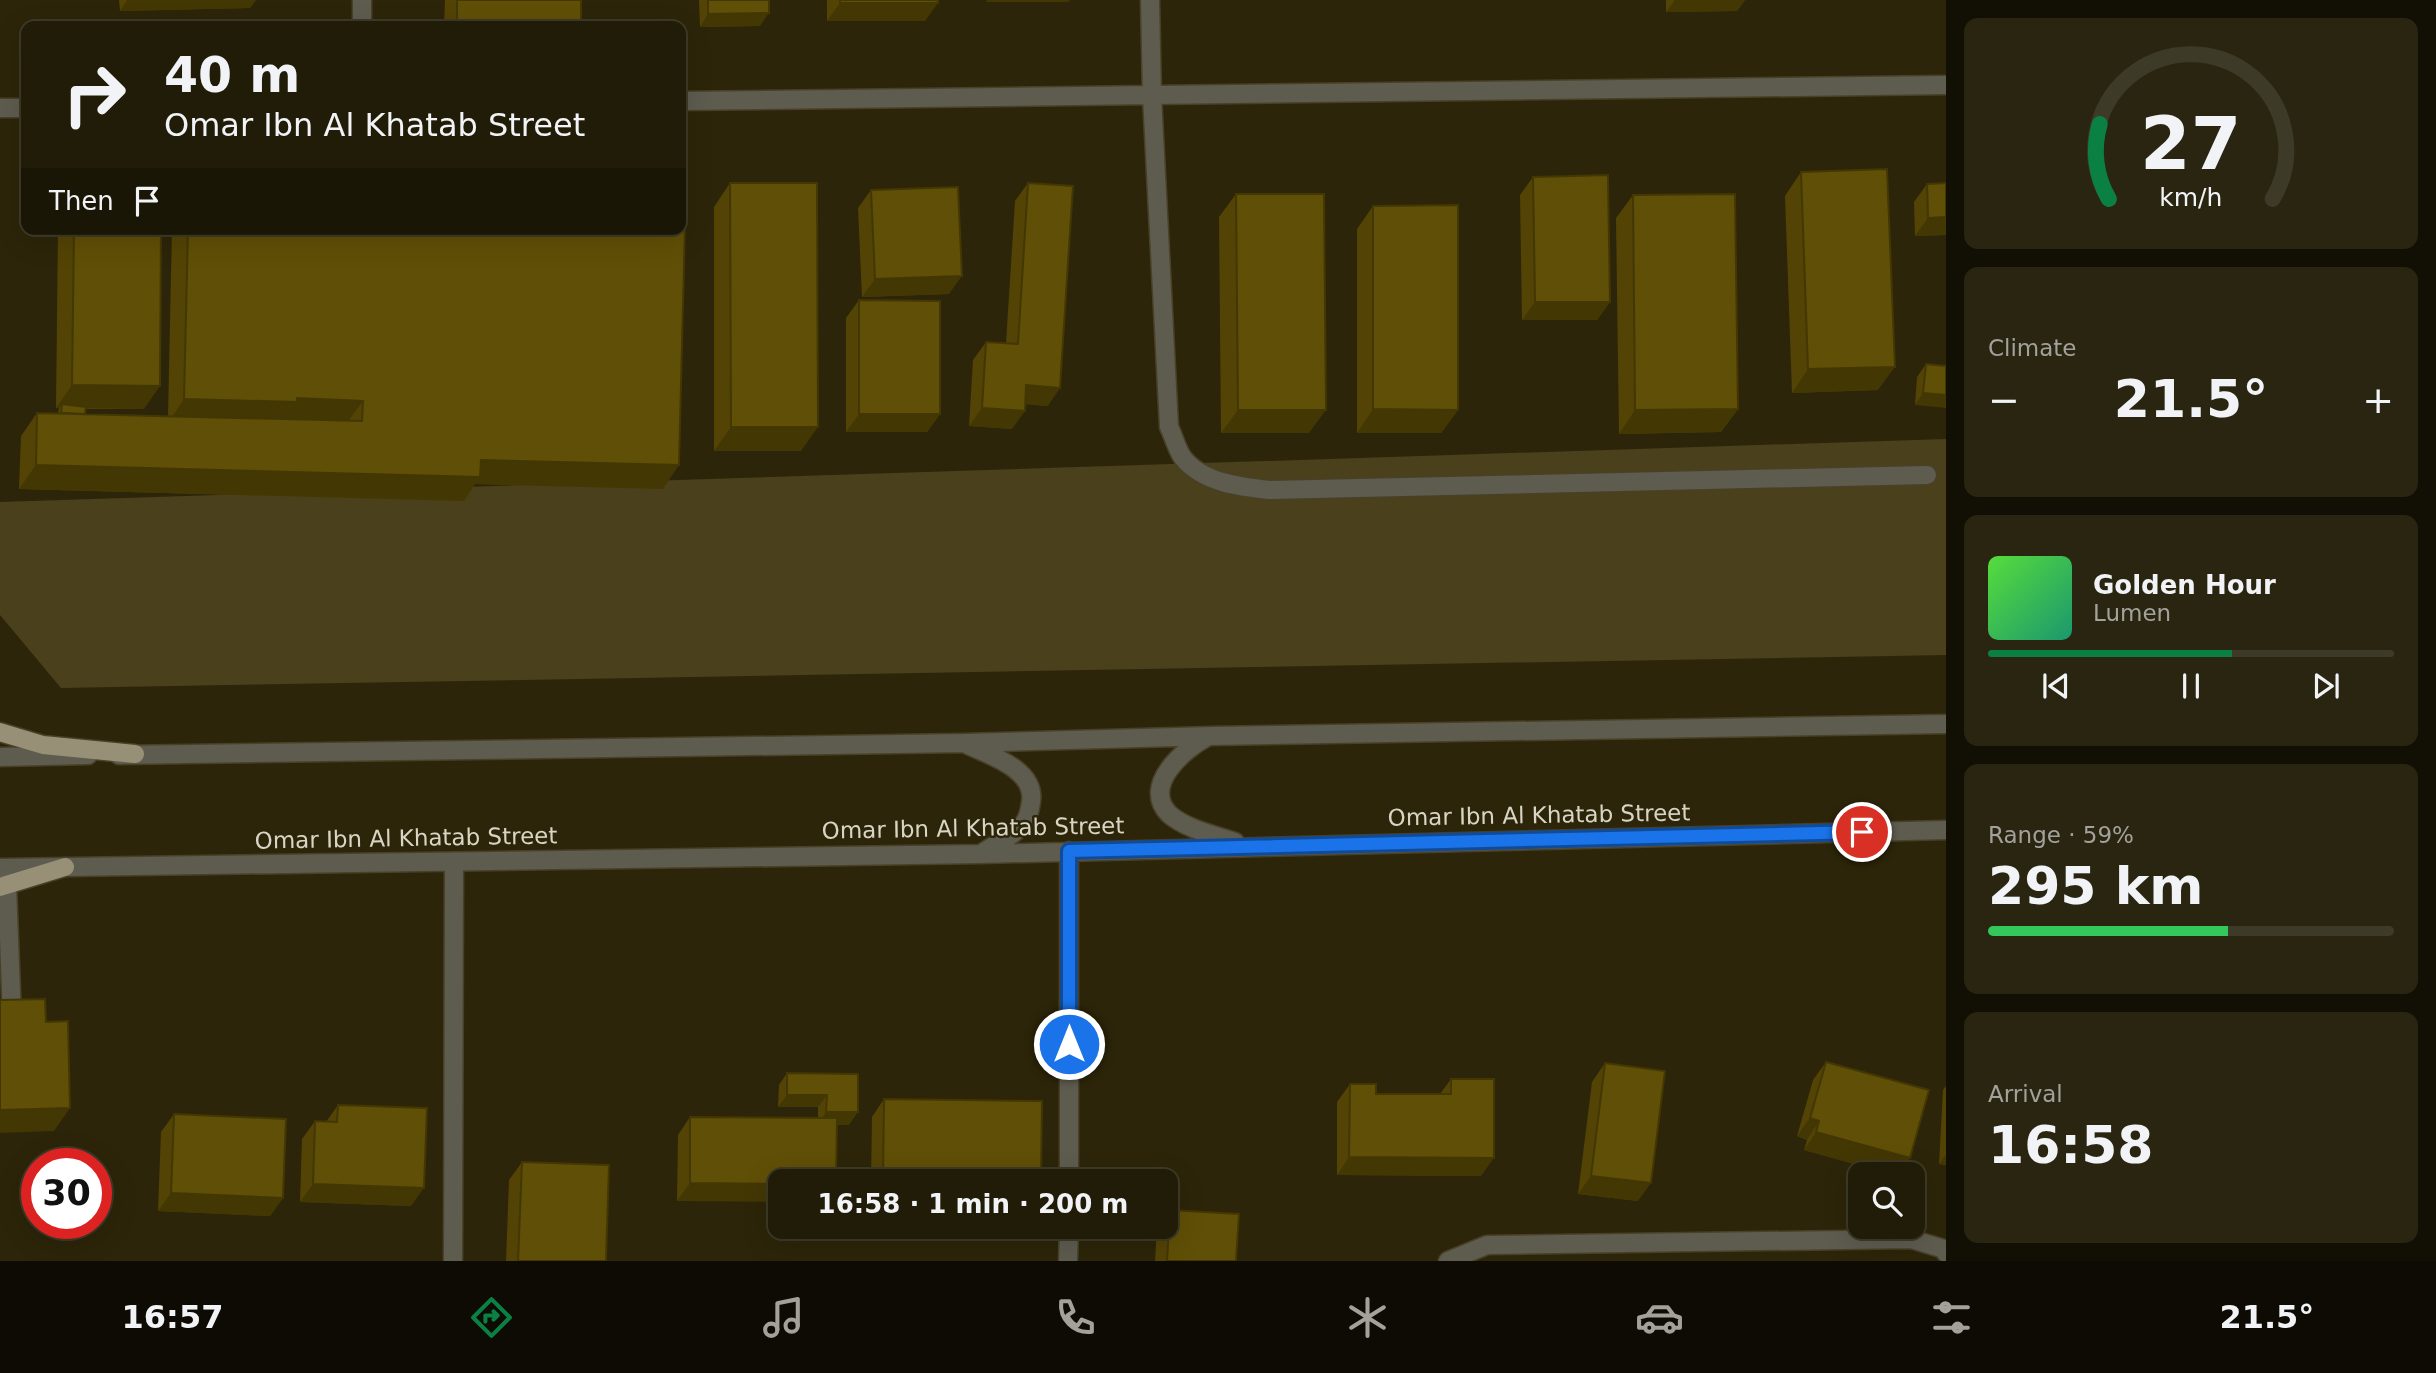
<!DOCTYPE html>
<html lang="en">
<head>
<meta charset="utf-8">
<style>
  body { margin:0; font-family:"DejaVu Sans",sans-serif; background:#292511; color:#f1f3f6; height:100vh; display:flex; flex-direction:column; font-size:26px; white-space:nowrap }
  * { box-sizing:border-box; margin:0 }
  p { font-size:23px; color:#a2a19b }
  .icon { flex:none; width:38px; height:38px; fill:none; stroke:currentColor; stroke-width:2; stroke-linecap:round; stroke-linejoin:round }
  .map { position:relative; flex:1; overflow:hidden }
  .side { display:flex; flex-direction:column; gap:18px; padding:18px; background:#120f04; width:490px }
  .side>* { flex:none }
  .hud { position:absolute; left:21px; top:21px; width:665px; height:214px; border-radius:14px; box-shadow:0 7px 28px #0002,0 0 0 2px #3e3a28; background:#211c07; color:#f1f3f6; overflow:hidden }
  .fabs { position:absolute; left:1848px; top:1162px; display:grid; gap:14px }
  .fabs a { display:grid; place-items:center; width:77px; height:77px; border-radius:14px; background:#211c07; box-shadow:0 7px 28px #0002,0 0 0 2px #3e3a28; font-size:35px }
  .speed { position:absolute; left:21px; top:1148px; display:flex; gap:14px; font-size:35px; font-weight:700; text-align:center }
  .speed>* { display:grid; place-content:center; width:91px; height:91px; border-radius:50%; background:#211c07; box-shadow:0 7px 28px #0002,0 0 0 2px #3e3a28; line-height:1 }
  .speed .limit { border:10px solid #d22; background:#fff; color:#111 }
  .pin { position:absolute; display:grid; place-items:center; width:60px; height:60px; color:#fff; margin:-30px; border:4px solid #fff; border-radius:50%; box-shadow:0 2px 7px #0007 }
  .me { position:absolute; width:77px; margin:-38px; rotate:0deg; stroke-linejoin:round; filter:drop-shadow(0 0 5px #0008) }
  .turn { display:flex; align-items:center; gap:24px; height:147px; padding:0 28px; font-size:32px }
  .turn .icon { width:91px; height:91px; stroke-width:2.5 }
  .turn b { display:block; font-size:49px; line-height:60px }
  .then { display:flex; align-items:center; height:66px; padding:0 28px; background:#0003; gap:14px; font-size:26px }
  .big { font-size:52px; font-weight:600; line-height:1.1 }
  .side .tile { flex:1; display:flex; flex-direction:column; justify-content:center; gap:10px; min-width:0; padding:0 24px; border-radius:14px; background:#292511 }
  .side .dial { align-items:center; gap:0 }
  .dial svg { height:182px; overflow:visible; fill:none; stroke:#3e3a28; stroke-width:7; stroke-linecap:round; text-anchor:middle }
  .dial text { fill:#f1f3f6; stroke:none }
  .song { display:flex; align-items:center; gap:21px }
  .cover { width:84px; height:84px; border-radius:10px; background:linear-gradient(135deg,hsl(110 70% 55%),hsl(160 70% 35%)) }
  .played { height:7px; border-radius:4px; background:linear-gradient(90deg,#0b8043 60%,#3e3a28 60%) }
  .keys { display:flex; justify-content:space-around; direction:ltr }
  .heat { display:flex; justify-content:space-between; align-items:center; font-size:38px; direction:ltr }
  .charge { height:10px; border-radius:5px; background:linear-gradient(90deg,#34c759 59%,#3e3a28 0) }
  .trip { position:absolute; left:768px; top:1169px; width:410px; height:70px; border-radius:14px; background:#211c07; box-shadow:0 7px 28px #0002,0 0 0 2px #3e3a28; font-weight:600; line-height:70px; text-align:center }
  .menu { display:flex; height:112px; justify-content:space-around; align-items:center; background:#0d0b03; color:#a2a19b }
  .menu .icon { width:49px; height:49px }
  .menu .on { color:#0b8043 }
  .menu b { font-size:32px; color:#f1f3f6 }
  main { display:flex; flex:1; min-height:0 }
  .map>svg:first-child { display:block }
  .green { fill:#4a401b }
  .lines { fill:none; stroke-linecap:round; stroke-linejoin:round }
  .minor-casing { stroke:#484127; stroke-width:21 }
  .major-casing { stroke:#484127; stroke-width:21 }
  .minor { stroke:#5e5b4f; stroke-width:18 }
  .major { stroke:#979076; stroke-width:18 }
  .wall { fill:#534405 }
  .shaded-wall { fill:#433704 }
  .building { fill:#604f06; stroke:#433704; stroke-width:2 }
  .route-casing { stroke:#114b97; stroke-width:18 }
  .route { stroke:#1a73e8; stroke-width:12 }
  .labels { text-anchor:middle; stroke-width:5; stroke-linejoin:round; paint-order:stroke }
  .street-label { font-size:23px; fill:#d9d5c5; stroke:#2c2509 }
</style>
</head>
<body>
<main>
<div class="map">
<svg width="1946" height="1261" viewBox="0 0 1946 1261">
  <rect width="100%" height="100%" fill="#2c2509"/>
  <path class="green" d="M1946 439V655L61 688 0 615V502Z"/>
  <g class="lines">
    <defs>
      <path id="minor" d="M362 0V26
        M1150 0 1152 96 1169 427C1174 437 1177 450 1183 458 1203 483 1241 487 1270 490L1927 475
        M681 101 1946 85
        M0 108H26
        M1207 737C1184 749 1141 786 1169 814 1186 829 1214 835 1235 842
        M968 745C992 756 1036 770 1031 802 1030 809 1029 816 1025 822 1015 835 994 845 981 854
        M119 755 965 743 1211 736 1946 724
        M0 757 88 755
        M0 868 981 854 1946 830
        M7 885 12 1018
        M1069 1181V851
        M453 1261 454 862
        M1068 1261 1069 1227
        M1448 1261 1487 1245 1911 1239 1944 1249 1946 1253"/>
      <path id="major" d="M0 732 43 745 135 754
        M0 887 65 867"/>
    </defs>
    <use href="#minor" class="minor-casing"/>
    <use href="#major" class="major-casing"/>
    <use href="#minor" class="minor"/>
    <use href="#major" class="major"/>
  </g>
  <path class="wall" d="M119 0H256L250 8 120 11Z
    M445 0H581V26H444Z
    M699 0H769L760 26 700 27Z
    M827 0H938L925 21H827Z
    M1666 0H1745L1737 11 1666 12Z
    M1801 172 1878 390 1792 393 1785 196Z
    M1533 177 1610 302 1597 320H1522L1520 195Z
    M730 183 801 451H714V207Z
    M1028 183 1048 406 1025 404 1012 429 969 426 973 360 986 342 1006 343 1015 201Z
    M1946 183V235L1915 236 1914 202 1927 184Z
    M871 190 949 294 862 297 858 208Z
    M1236 194 1309 433H1221L1219 217Z
    M1633 195 1738 409 1721 432 1619 434 1616 218Z
    M1373 206 1458 410 1441 433H1357V229Z
    M58 229H161L144 409H86L85 414 168 416 172 229H681L663 489 475 484 464 501 19 489 21 436 37 413H58L59 408H56Z
    M859 300 940 414 927 432H846V318Z
    M1926 364 1946 366 1915 405 1917 377Z
    M1826 1062 1899 1174H1890L1804 1150 1807 1140 1797 1136 1813 1080Z
    M1605 1063 1638 1201 1578 1194 1592 1082Z
    M787 1073 858 1074 849 1125H837L677 1201 678 1135 690 1117 818 1118V1107H778L779 1085Z
    M1451 1079 1481 1176 1337 1175V1102L1350 1084 1376 1094H1440Z
    M1946 1086V1165L1939 1164 1943 1090Z
    M884 1099 1041 1178 1038 1181H871L872 1117Z
    M338 1105 411 1206 300 1202 302 1139 315 1121 326 1122Z
    M174 1114 283 1198 270 1216 158 1211 161 1132Z
    M522 1162 606 1261H506L509 1180Z
    M1170 1210 1236 1261H1155L1157 1228 1158 1227H1166V1216Z"/>
  <path class="shaded-wall" d="M127 0H256L250 8 120 11Z
    M987 0H1070L1068 2H986Z
    M1675 0H1745L1737 11 1666 12Z
    M840 3H938L925 21H827Z
    M769 13 760 26 700 27 708 14Z
    M1946 217V235L1915 236 1928 218Z
    M962 276 949 294 862 297 875 279Z
    M1535 302H1610L1597 320H1522Z
    M1895 367 1878 390 1792 393 1808 369Z
    M72 385 160 386 144 409 62 408V404L59 408H56Z
    M1026 385 1060 388 1048 406 1013 403Z
    M1923 393 1946 395V408L1915 405Z
    M297 398 363 401 346 424 168 423 184 399Z
    M982 408 1025 411 1012 429 969 426Z
    M1373 409 1458 410 1441 433H1357Z
    M1738 409 1721 432 1619 434 1635 410Z
    M1238 410H1326L1309 433H1221Z
    M859 414H940L927 432H846Z
    M731 427H818L801 451H714Z
    M481 460 679 465 663 489 475 484 464 501 19 489 36 465Z
    M787 1095H827L818 1107H778Z
    M70 1108 54 1131 0 1133V1110Z
    M826 1112H858L849 1125H818Z
    M1810 1118 1819 1121 1807 1140 1797 1136Z
    M1816 1132 1910 1158 1899 1174H1890L1804 1150Z
    M1946 1155V1165L1939 1164Z
    M1349 1157 1494 1158 1481 1176 1337 1175Z
    M883 1175 1041 1178 1038 1181H879Z
    M1591 1176 1651 1183 1638 1201 1578 1194Z
    M690 1183 780 1184V1202L677 1201Z
    M313 1184 424 1188 411 1206 300 1202Z
    M171 1193 283 1198 270 1216 158 1211Z"/>
  <path class="building" d="M457 0H581V26H457Z
    M708 0H769V13L708 14Z
    M840 0H938V3H840Z
    M681 145 687 146 679 465 481 460 480 477 36 465 37 413 362 421 363 401 297 398V402L184 399 188 229H681Z
    M1887 169 1895 367 1808 369 1801 172Z
    M1608 175 1610 302H1535L1533 177Z
    M730 183H817L818 427H731Z
    M1028 183 1073 186 1060 388 1026 385 1025 411 982 408 986 342 1018 344Z
    M1946 183V217L1928 218 1927 184Z
    M958 187 962 276 875 279 871 190Z
    M1236 194H1324L1326 410H1238Z
    M1735 194 1738 409 1635 410 1633 195Z
    M1458 205V410L1373 409V206Z
    M74 229H161L160 386 72 385Z
    M859 300 940 301V414H859Z
    M1926 364 1946 366V395L1923 393Z
    M62 404 86 407 85 414 61 413Z
    M45 999 46 1022 68 1021 70 1108 0 1110V1000Z
    M1826 1062 1929 1090 1910 1158 1816 1132 1819 1121 1810 1118Z
    M1605 1063 1665 1071 1651 1183 1591 1176Z
    M787 1073 858 1074V1112H826L827 1095H787Z
    M1451 1079H1494V1158L1349 1157 1350 1084H1376V1094H1451Z
    M884 1099 1042 1101 1041 1178 883 1175Z
    M338 1105 427 1108 424 1188 313 1184 315 1121 337 1122Z
    M174 1114 286 1119 283 1198 171 1193Z
    M690 1117 837 1118 836 1181H780V1184L690 1183Z
    M522 1162 609 1165 606 1261H518Z
    M1170 1210 1239 1214 1236 1261H1167Z"/>
  <g class="lines">
    <defs>
      <path id="route" d="M1069 1044V851L1862 832"/>
    </defs>
    <use href="#route" class="route-casing"/>
    <use href="#route" class="route"/>
  </g>
  <g class="labels">
    <g class="street-label">
      <text transform="translate(1539 815) rotate(-1)" y="8">Omar Ibn Al Khatab Street</text>
      <text transform="translate(973 828) rotate(-1)" y="8">Omar Ibn Al Khatab Street</text>
      <text transform="translate(406 838) rotate(-1)" y="8">Omar Ibn Al Khatab Street</text>
    </g>
  </g>
</svg>
<div class="fabs">
<a><svg class="icon" aria-label="search" viewBox="0 0 24 24"><circle cx="10" cy="10" r="6"/><path d="M15 15l6 6"/></svg></a>
</div>
<div class="speed"><div class="limit">30</div></div>
<div class="pin" style="left:1862px;top:832px;background:#d93025"><svg class="icon" aria-label="arrive" viewBox="0 0 24 24"><path d="M6 21V4h12l-3 4 3 4H6"/></svg></div>
<svg class="me" style="left:1069px;top:1044px" viewBox="-20 -20 40 40"><circle r="17" fill="#1a73e8" stroke="#fff" stroke-width="3"/><path d="M0-11L8 9 0 5-8 9z" fill="#fff"/></svg>
<div class="trip">16:58 · 1 min · 200 m</div>
<div class="hud">
<div class="turn"><svg class="icon" aria-label="right" viewBox="0 0 24 24"><path d="M7 20v-9h11M14 6l5 5-5 5"/></svg><div><b>40 m</b>Omar Ibn Al Khatab Street</div></div>
<div class="then">Then<svg class="icon" aria-label="arrive" viewBox="0 0 24 24"><path d="M6 21V4h12l-3 4 3 4H6"/></svg></div>
</div>
</div>
<section class="side">
<div class="tile dial"><svg viewBox="0 0 100 80">
<path d="M14 69A42 42 0 1 1 86 69"/>
<path d="M14 69A42 42 0 0 1 10 36" stroke="#0b8043"/>
<text x="50" y="56" font-size="32" font-weight="700">27</text>
<text x="50" y="72" font-size="11">km/h</text>
</svg></div>
<div class="tile"><p>Climate</p>
<div class="heat"><a>−</a><b class="big">21.5°</b><a>+</a></div>
</div>
<div class="tile">
<div class="song"><i class="cover"></i><div><b>Golden Hour</b><p>Lumen</p></div></div>
<div class="played"></div>
<div class="keys"><svg class="icon" aria-label="previous" viewBox="0 0 24 24"><path d="M18 5L8 12l10 7zM5 5v14"/></svg><svg class="icon" aria-label="pause" viewBox="0 0 24 24"><path d="M8 5v14M16 5v14"/></svg><svg class="icon" aria-label="next" viewBox="0 0 24 24"><path d="M6 5l10 7-10 7zM19 5v14"/></svg></div>
</div>
<div class="tile"><p>Range · 59%</p><b class="big">295 km</b><div class="charge"></div></div>
<div class="tile"><p>Arrival</p><b class="big">16:58</b></div>
</section>
</main>
<nav class="menu">
<b>16:57</b>
<svg class="icon on" aria-label="directions" viewBox="0 0 24 24"><path d="M12 3l9 9-9 9-9-9zM9 14v-3h6M13 9l2 2-2 2"/></svg>
<svg class="icon" aria-label="music" viewBox="0 0 24 24"><path d="M9 18V5l10-2v13"/><circle cx="6" cy="18" r="3"/><circle cx="16" cy="16" r="3"/></svg>
<svg class="icon" aria-label="phone" viewBox="0 0 24 24"><path d="M5 4h4l2 5-3 2q2 4 5 5l2-3 5 2v4C11 20 4 13 5 4z"/></svg>
<svg class="icon" aria-label="climate" viewBox="0 0 24 24"><path d="M12 3v18M4 7l16 10M4 17L20 7"/></svg>
<svg class="icon" aria-label="car" viewBox="0 0 24 24"><path d="M5 17H2v-5l4-1 3-4h7l3 4 3 1v5h-3M9 17h6M6 11h13"/><circle cx="7" cy="17" r="2"/><circle cx="17" cy="17" r="2"/></svg>
<svg class="icon" aria-label="filters" viewBox="0 0 24 24"><path d="M4 7h16M4 17h16"/><circle cx="9" cy="7" r="2"/><circle cx="15" cy="17" r="2"/></svg>
<b>21.5°</b>
</nav>
</body>
</html>
